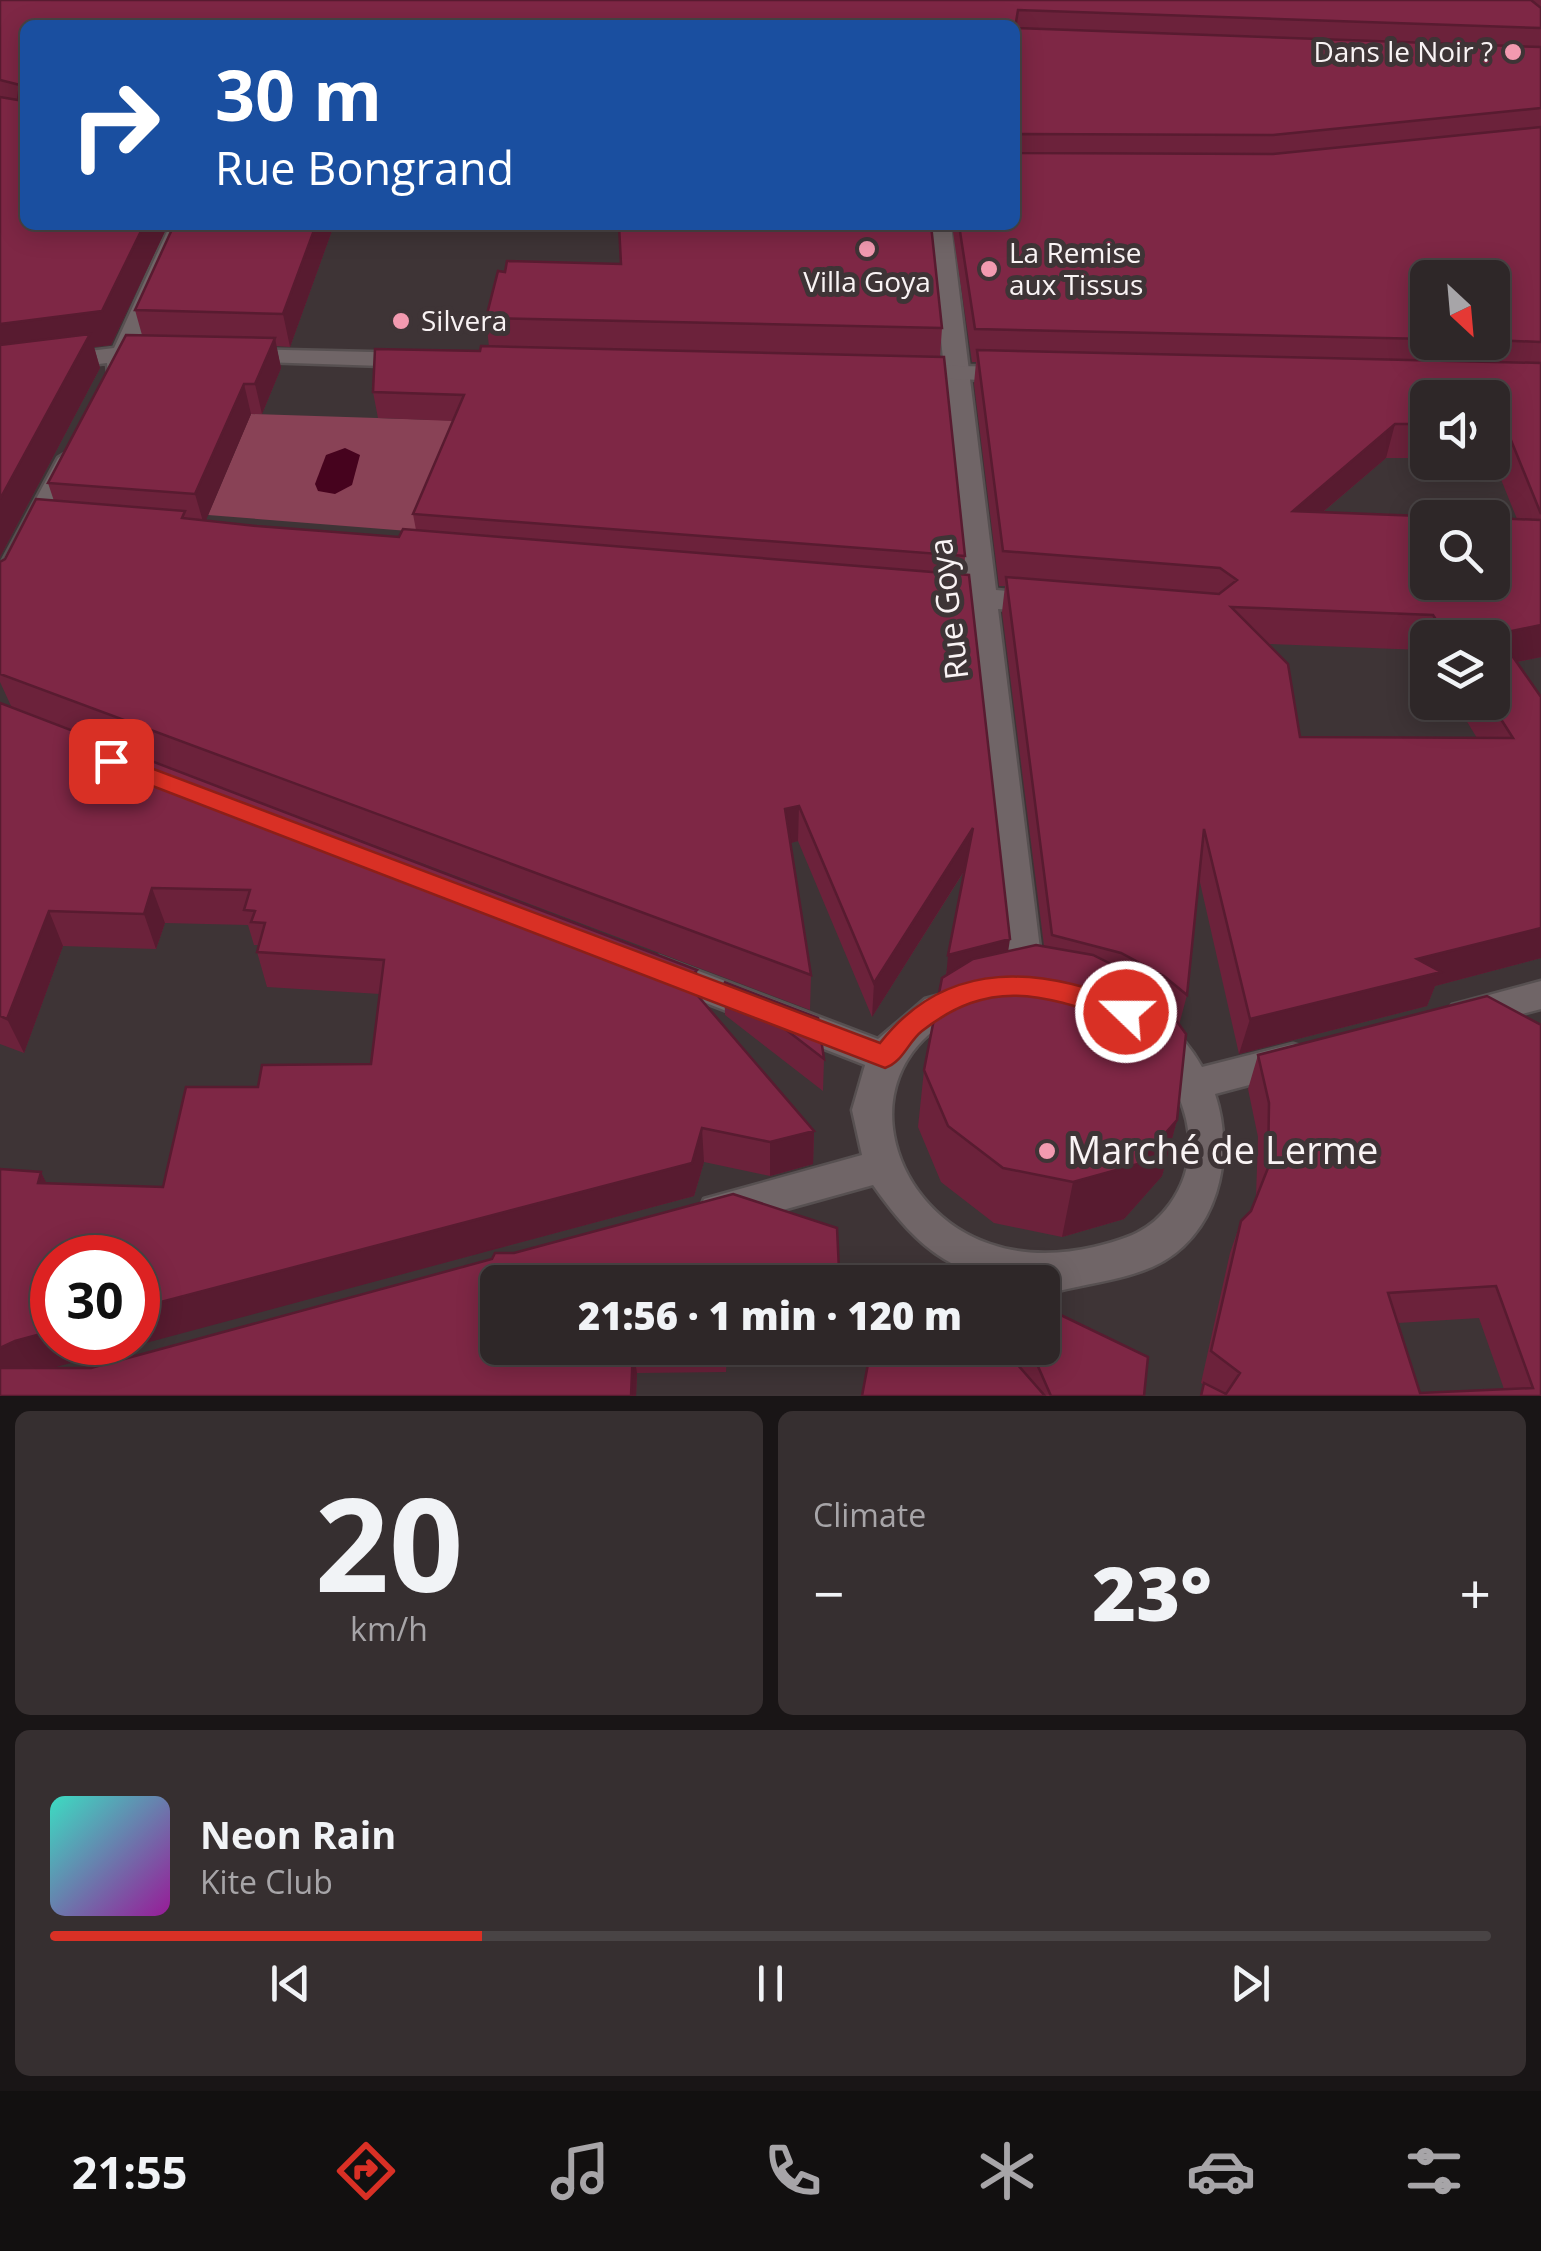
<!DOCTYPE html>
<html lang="en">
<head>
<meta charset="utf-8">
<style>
  body { margin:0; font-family:"Open Sans",sans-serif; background:#362f30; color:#f1f3f6; height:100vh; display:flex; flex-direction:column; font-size:38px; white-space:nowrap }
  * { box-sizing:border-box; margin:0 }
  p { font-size:32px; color:#a7a5a8 }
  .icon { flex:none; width:55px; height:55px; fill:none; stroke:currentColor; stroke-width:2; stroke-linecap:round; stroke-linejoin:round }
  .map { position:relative; height:1396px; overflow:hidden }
  .drawer { display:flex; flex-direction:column; gap:15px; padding:15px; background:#191516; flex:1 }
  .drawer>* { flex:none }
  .banner { position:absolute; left:20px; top:20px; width:1000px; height:210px; border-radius:15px; box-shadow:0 5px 25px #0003,0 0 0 2px #494445; background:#1a4fa0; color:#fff; overflow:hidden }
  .needle { width:65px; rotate:154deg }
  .buttons { position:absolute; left:1410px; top:260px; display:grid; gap:20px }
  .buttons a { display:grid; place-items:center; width:100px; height:100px; border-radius:15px; background:#2e2728; box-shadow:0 5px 25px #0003,0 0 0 2px #494445; font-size:50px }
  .speed { position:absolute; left:30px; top:1235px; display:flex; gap:20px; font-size:50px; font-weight:700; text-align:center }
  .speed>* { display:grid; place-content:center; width:130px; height:130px; border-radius:50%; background:#2e2728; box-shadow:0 5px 25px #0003,0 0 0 2px #494445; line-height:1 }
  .speed .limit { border:15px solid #d22; background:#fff; color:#111 }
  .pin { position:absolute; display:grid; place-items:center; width:85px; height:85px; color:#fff; margin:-42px; border-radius:20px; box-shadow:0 5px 15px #0006 }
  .me { position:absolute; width:110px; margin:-55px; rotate:292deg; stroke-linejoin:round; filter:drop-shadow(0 0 8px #0008) }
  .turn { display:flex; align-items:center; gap:35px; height:210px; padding:0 30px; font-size:45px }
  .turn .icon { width:130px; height:130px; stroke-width:2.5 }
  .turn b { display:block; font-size:70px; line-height:85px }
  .big { font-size:75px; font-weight:800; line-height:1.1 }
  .drawer .card { flex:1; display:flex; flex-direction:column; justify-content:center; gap:15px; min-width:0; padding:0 35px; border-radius:15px; background:#362f30 }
  .drawer .dial { align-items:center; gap:0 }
  .dial b { font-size:130px; line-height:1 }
  .song { display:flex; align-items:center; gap:30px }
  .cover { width:120px; height:120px; border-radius:15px; background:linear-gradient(135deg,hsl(170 70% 55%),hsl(300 70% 35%)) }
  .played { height:10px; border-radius:5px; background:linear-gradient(90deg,#d93025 30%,#494445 30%) }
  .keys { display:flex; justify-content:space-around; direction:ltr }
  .heat { display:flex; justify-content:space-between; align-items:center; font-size:55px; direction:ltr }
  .drawer .tiles { flex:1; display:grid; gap:15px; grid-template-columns:1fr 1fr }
  .card:last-child { grid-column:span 2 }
  .trip { position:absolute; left:480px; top:1265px; width:580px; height:100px; border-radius:15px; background:#2e2728; box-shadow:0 5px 25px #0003,0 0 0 2px #494445; font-weight:800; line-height:100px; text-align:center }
  .menu { display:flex; height:160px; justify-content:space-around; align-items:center; background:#121010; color:#a7a5a8 }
  .menu .icon { width:70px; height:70px }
  .menu .on { color:#d93025 }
  .menu b { font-size:45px; color:#f1f3f6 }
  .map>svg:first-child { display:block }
  .green { fill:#894256 }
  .water { fill:#46031e }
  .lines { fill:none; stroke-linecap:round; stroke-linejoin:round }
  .minor-casing { stroke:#575051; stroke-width:5 }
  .tertiary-casing { stroke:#575051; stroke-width:5 }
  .minor { fill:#706567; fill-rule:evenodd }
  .tertiary { fill:#706567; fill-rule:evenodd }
  .wall { fill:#6c223b; fill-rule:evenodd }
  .shaded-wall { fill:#581b30 }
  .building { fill:#7e2745; stroke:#581b30; stroke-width:2.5; fill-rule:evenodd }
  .route { fill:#d93025; stroke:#8d1f18; stroke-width:2.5 }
  .poi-dot { fill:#f29ab0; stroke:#3e3436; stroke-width:4 }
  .labels { text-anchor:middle; stroke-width:10; stroke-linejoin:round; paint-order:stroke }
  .far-poi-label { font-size:28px; fill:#f9f3f4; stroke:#3e3436; text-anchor:start }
  .street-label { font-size:32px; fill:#f9f3f4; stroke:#3e3436 }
  .near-poi-label { font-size:38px; fill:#f9f3f4; stroke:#3e3436; text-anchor:start }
</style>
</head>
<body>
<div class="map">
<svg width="1541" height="1396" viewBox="0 0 1541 1396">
  <rect width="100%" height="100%" fill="#3e3436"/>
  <path class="green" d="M251 414 469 421 421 532 208 515Z"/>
  <path class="water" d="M345 448 360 455 352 485 335 494 318 491 315 484 326 455Z"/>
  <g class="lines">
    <defs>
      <path id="minor" d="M929 225H951L996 590 1042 594 1056 603 1042 612 998 609 1043 973C1106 983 1169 1007 1202 1067L1293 1044 1306 1048 1311 1059 1306 1070 1215 1094C1236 1156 1218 1238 1152 1267 1122 1280 1086 1284 1054 1292L1042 1290V1282C958 1282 920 1252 873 1185L718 1228 704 1223 699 1211 704 1199 862 1155 852 1110 865 1065 647 980 642 970 647 960 659 956 878 1039 925 999 1009 976 969 606 933 603 919 594 933 585 967 588ZM1027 999C1052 1003 1078 1005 1100 1016 1167 1047 1219 1136 1170 1204 1150 1232 1126 1239 1094 1247 1059 1255 1025 1256 990 1244 894 1212 849 1082 947 1021 968 1008 1003 1005 1027 999Z
        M1541 981V1009L1464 1029 1452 1025 1446 1015 1452 1005Z"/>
      <path id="tertiary" d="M170 225H192L139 347 162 349 165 354 162 359 132 361 126 373H108L107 363 0 376V362L114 348Z
        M239 349 413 353 425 360 413 367 230 361 227 356Z
        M904 365 1013 367 1025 374 1013 381 895 377 892 372Z
        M71 450 84 458 14 592 0 601V566L58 458Z"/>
    </defs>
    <use href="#minor" class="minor-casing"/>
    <use href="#tertiary" class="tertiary-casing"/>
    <use href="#minor" class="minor"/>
    <use href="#tertiary" class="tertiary"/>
  </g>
  <path class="wall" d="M0 0H1541V657L1517 662 1541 697V958L1435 986 1427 1006 1239 1054 1199 878 1187 995 1179 1025 1177 1120 1162 1176 1124 1219 1062 1237 994 1223 941 1182 918 1127 924 1070 946 975 965 870 872 1017 798 841 790 843 811 975 810 1010 162 765 698 996 814 1131 813 1164 770 1176 704 1162 694 1196 49 1368H91L498 1282V1348H727L726 1372 637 1373 636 1396H0L41 1172 46 1183 163 1187 258 1087 371 1064 380 994 267 987 257 952 258 945H254L248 925 165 923 156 949 63 946 24 1053 0 1044V703L12 708 0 682V562L5 559 54 501 48 483 142 335 135 310 174 225H334L290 347 276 346 281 368 262 414H251L205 520 257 526 399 537 416 530 413 514 453 421 378 418 373 392 489 347 486 318 942 328 940 357 965 556 964 574 1008 951 1044 946 1002 612 1005 586H999L974 384 976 362H972L952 225H1015V25H25V225H168L111 345 94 347 100 368 0 557ZM1428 278H1492V342H1428ZM1428 398H1492V457L1517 519 1323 512 1386 458H1428ZM1428 638H1492V702H1455L1477 738 1300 737 1268 644 1422 650 1428 659Z
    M724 982 824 1059 823 1091 725 1015Z
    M1541 1025V1396H1200L1204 1385 1201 1383 1230 1253 1241 1221 1251 1211 1256 1197 1258 1137 1248 1089 1258 1055ZM1479 1318 1504 1389 1420 1393 1398 1323Z
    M1010 1348H1042L1144 1396H862L1017 1363Z"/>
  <path class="shaded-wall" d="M144 225H168L111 345 94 347 100 368 0 557V324Z
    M316 225H334L290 347 283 314Z
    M275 338 281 368 262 414 255 384Z
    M244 384 251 414 204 525 195 494Z
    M1395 424 1386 458 1284 545 1293 511Z
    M1541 625V657L1492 667 1497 634Z
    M799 806 798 841 784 845 785 809Z
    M973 828 969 863 872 1017 874 983Z
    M152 888 165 923 156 949 144 914Z
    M49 911 63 946 24 1053 7 1019Z
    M1541 928V958L1435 986 1427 1006 1239 1054 1250 1019 1417 959Z
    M1010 939 1005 973 945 990 948 955Z
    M697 970 699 1005 686 982Z
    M1177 1120 1162 1176 1124 1219 1062 1237 1073 1182Z
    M702 1128 704 1162 694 1196 0 1382V1348L15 1341 52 1331V1342H138V1308Z
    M814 1131 813 1164 770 1176V1142Z
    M41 1172 57 1205 38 1183Z
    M839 1270 838 1282H796Z
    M633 1348 637 1373 636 1396H631Z"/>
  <path class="building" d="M0 0H1531L1541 8V28L1018 10 1015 28 1541 47V108L1273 135 1018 134 1015 147V25H25V225H144L102 311 0 324V97L18 100 20 85 0 80Z
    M1541 127V342L1492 340V278H1428V339L975 329 959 225H1015V150L1018 153 1273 154Z
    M174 225H316L283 314 135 310Z
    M619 225H931L942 328 486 318 498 271 505 272 507 261 621 264Z
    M90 334 0 499V345Z
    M126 335 275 338 255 384H244L195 494 48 483Z
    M481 346 944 357 965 556 413 514 464 395 373 392 375 349 480 351Z
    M977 350 1541 363V514L1504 423H1492V398H1428V424H1395L1293 511 1474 518H1428V582H1492V518L1541 520V625L1497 634 1541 697V928L1417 959 1441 972 1250 1019 1204 829 1187 995 1164 976 1121 953 1052 935 1006 577 1219 594 1237 580 1220 568 1003 551ZM1231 607 1433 615 1448 638H1492V702H1490L1513 738 1300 737 1288 664Z
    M36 499 185 511 182 518 257 526 399 537 403 529 969 575 1010 939 948 955 973 828 874 983 799 806 785 809 811 975 0 674V562L5 559Z
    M0 703 697 970 686 982 814 1131 770 1142 702 1128 692 1163 138 1308V1258H52V1331L15 1341 0 1348V1169L41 1172 38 1183 163 1187 186 1087H258L262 1065 371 1064 384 960 257 952 265 923 251 922 255 911 244 910 250 890 152 888 144 914 49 911 7 1019 0 1016Z
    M1036 945 1093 955 1135 976 1157 994 1186 1034 1177 1120 1138 1164 1073 1182 1003 1168 948 1126 924 1070 942 978 973 959Z
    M724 982 818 1018 824 1059Z
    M1487 996 1541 1025V1396H1201L1204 1383 1226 1394 1240 1373 1211 1351 1241 1221 1251 1211 1268 1168 1269 1103 1258 1055ZM1496 1286 1533 1388 1420 1393 1388 1293Z
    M733 1194 837 1228 839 1270 796 1282H498V1348H633L631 1396H0V1368H91L492 1259 495 1253H514Z
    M1042 1306 1148 1357 1144 1396H1051L1030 1348H1042Z
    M871 1348H1003L1045 1396H862Z"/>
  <path class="route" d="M111 753 880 1043C948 956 1043 967 1135 1005L1139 1012 1126 1023C1048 997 995 974 922 1031 908 1042 903 1062 885 1068L103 767 99 761Z"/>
  <g class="poi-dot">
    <circle cx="1513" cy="52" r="10"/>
    <circle cx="867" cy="249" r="10"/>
    <circle cx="989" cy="269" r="10"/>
    <circle cx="401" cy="321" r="10"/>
    <circle cx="1047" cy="1151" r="10"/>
  </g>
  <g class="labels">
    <g class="far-poi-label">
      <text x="1493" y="62" text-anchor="end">Dans le Noir ?</text>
      <text x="1009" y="263">La Remise<tspan x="1009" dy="32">aux Tissus</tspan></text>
      <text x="867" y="292" text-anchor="middle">Villa Goya</text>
      <text x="421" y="331">Silvera</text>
    </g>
    <g class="street-label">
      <text transform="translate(949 609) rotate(-97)" y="11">Rue Goya</text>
    </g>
    <g class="near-poi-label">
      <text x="1067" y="1164">Marché de Lerme</text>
    </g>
  </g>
</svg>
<div class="buttons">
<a><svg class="needle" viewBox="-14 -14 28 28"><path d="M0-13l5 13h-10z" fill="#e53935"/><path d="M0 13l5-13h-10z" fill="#a7a5a8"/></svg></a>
<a><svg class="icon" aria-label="sound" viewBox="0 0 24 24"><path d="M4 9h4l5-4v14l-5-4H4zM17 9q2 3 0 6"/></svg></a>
<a><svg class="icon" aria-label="search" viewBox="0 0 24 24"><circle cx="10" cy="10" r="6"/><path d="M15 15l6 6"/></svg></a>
<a><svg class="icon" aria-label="layers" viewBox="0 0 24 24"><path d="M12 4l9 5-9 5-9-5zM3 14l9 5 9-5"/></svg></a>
</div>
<div class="speed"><div class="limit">30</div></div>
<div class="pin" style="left:111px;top:761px;background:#d93025"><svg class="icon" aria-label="arrive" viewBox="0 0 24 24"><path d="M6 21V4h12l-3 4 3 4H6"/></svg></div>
<svg class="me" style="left:1126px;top:1012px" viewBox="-20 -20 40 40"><circle r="17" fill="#d93025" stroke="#fff" stroke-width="3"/><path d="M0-11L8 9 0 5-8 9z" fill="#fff"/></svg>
<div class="trip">21:56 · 1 min · 120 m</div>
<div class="banner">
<div class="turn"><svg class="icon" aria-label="right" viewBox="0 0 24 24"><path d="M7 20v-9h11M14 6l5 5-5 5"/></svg><div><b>30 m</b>Rue Bongrand</div></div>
</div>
</div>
<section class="drawer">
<div class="tiles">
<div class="card dial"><b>20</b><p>km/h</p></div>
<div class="card"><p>Climate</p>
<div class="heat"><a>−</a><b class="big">23°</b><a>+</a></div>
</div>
<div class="card">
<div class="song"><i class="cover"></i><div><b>Neon Rain</b><p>Kite Club</p></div></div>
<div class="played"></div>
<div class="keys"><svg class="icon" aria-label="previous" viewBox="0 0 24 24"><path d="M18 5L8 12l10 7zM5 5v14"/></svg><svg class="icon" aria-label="pause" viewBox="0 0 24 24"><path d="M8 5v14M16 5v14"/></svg><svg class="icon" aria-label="next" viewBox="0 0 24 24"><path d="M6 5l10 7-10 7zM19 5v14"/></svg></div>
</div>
</div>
</section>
<nav class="menu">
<b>21:55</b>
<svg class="icon on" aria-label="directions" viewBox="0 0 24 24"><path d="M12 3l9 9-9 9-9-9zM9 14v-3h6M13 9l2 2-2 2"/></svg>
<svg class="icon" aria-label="music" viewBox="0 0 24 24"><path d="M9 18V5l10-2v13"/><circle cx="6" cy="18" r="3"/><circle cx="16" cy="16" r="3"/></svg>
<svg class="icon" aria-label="phone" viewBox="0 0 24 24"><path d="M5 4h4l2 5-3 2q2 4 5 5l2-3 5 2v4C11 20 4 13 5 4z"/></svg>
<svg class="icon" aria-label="climate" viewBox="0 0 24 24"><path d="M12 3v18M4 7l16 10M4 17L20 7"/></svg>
<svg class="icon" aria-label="car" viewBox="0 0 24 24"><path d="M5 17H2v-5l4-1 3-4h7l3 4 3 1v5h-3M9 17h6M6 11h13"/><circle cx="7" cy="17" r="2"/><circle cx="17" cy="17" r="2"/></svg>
<svg class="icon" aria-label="filters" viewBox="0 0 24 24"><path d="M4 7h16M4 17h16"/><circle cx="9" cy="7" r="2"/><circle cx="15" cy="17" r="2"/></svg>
</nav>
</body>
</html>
